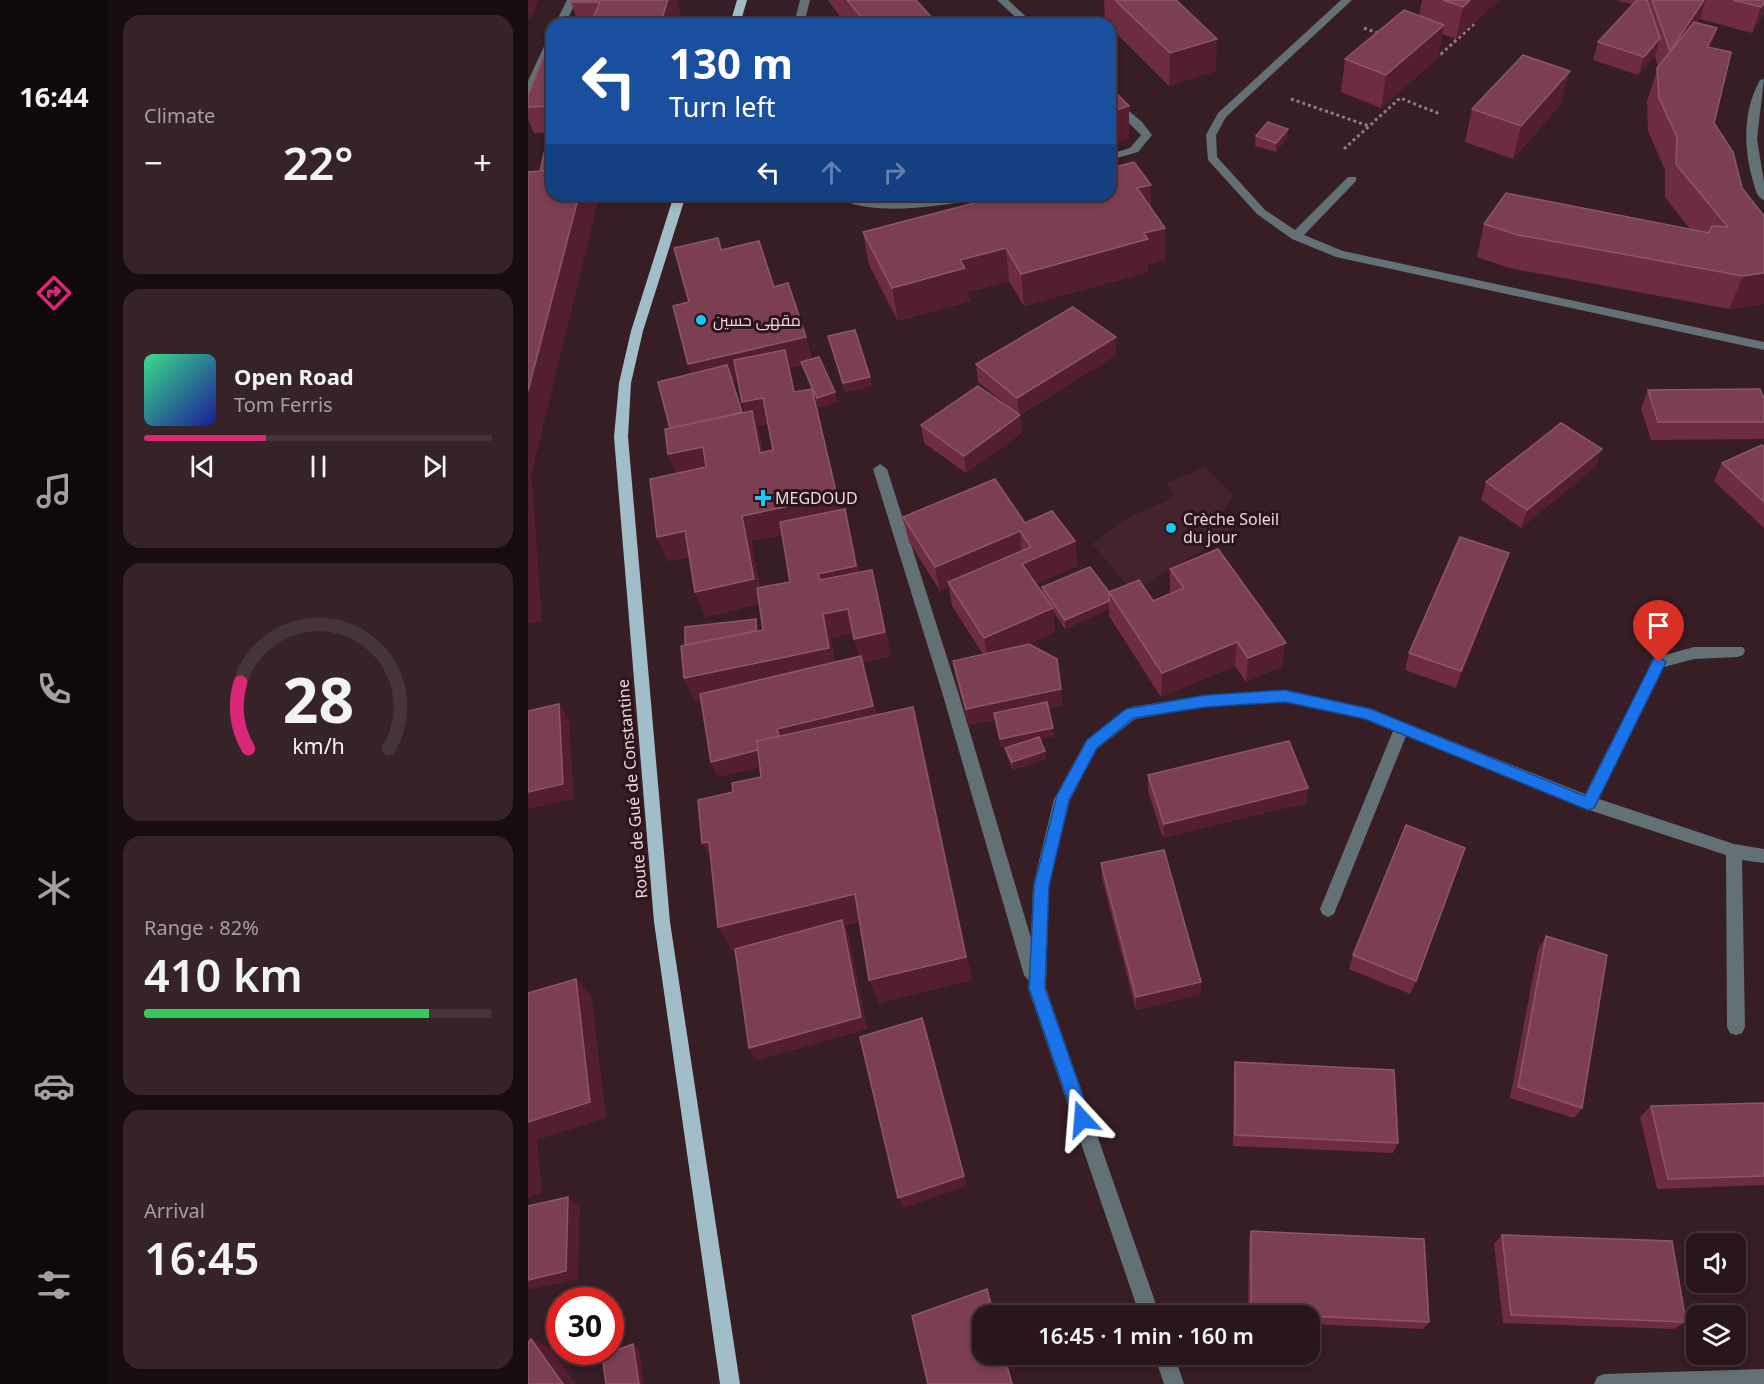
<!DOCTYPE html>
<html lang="en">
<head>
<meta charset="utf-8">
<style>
  body { margin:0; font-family:"Noto Sans",Cairo,sans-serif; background:#352328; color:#f1f3f6; height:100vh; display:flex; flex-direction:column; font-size:22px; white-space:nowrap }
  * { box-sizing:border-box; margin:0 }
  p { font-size:20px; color:#a59fa3 }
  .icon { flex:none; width:33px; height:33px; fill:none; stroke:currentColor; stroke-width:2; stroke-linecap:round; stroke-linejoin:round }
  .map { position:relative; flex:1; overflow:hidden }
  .side { display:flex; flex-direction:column; gap:15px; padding:15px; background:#170c0f; width:420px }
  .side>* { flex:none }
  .guide { position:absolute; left:18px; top:18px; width:570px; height:183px; border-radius:18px; box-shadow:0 3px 9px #0003,0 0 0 2px #45353a; background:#1a4fa0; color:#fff; overflow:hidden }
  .fabs { position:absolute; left:1158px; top:1233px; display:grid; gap:12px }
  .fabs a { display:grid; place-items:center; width:60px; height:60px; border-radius:12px; background:#29161b; box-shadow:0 3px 9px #0003,0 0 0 2px #45353a; font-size:30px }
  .speed { position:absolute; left:18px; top:1287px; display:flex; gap:12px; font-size:30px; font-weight:700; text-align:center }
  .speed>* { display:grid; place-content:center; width:78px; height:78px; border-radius:50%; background:#29161b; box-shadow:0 3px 9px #0003,0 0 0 2px #45353a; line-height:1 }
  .speed .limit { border:9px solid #d22; background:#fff; color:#111 }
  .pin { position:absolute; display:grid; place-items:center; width:51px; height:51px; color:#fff; margin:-62px -26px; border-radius:50% 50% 50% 0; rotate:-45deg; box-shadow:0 0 6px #0007 }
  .pin .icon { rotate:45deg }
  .me { position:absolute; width:66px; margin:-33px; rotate:341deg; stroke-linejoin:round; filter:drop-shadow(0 0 4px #0008) }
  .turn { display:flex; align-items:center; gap:21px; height:126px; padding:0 24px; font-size:27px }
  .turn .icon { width:78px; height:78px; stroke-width:2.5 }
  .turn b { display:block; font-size:42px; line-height:51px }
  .lanes { display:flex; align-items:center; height:57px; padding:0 24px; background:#0003; justify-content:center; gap:30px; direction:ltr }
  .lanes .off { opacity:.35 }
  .big { font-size:45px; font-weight:600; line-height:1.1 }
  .side .card { flex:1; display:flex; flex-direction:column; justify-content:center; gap:9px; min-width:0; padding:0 21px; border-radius:18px; background:#352328 }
  .side .dial { align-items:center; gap:0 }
  .dial svg { height:156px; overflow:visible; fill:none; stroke:#45353a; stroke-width:7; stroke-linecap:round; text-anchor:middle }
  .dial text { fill:#f1f3f6; stroke:none }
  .song { display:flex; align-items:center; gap:18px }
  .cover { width:72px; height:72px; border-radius:9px; background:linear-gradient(135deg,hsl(150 70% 55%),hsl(240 70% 35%)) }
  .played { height:6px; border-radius:3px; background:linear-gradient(90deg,#db2777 35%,#45353a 35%) }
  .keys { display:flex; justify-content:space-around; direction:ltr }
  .heat { display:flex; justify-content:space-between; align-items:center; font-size:33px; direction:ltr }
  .charge { height:9px; border-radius:4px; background:linear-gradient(90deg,#34c759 82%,#45353a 0) }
  .trip { position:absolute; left:444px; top:1305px; width:348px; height:60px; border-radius:18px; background:#29161b; box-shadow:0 3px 9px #0003,0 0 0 2px #45353a; font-weight:600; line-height:60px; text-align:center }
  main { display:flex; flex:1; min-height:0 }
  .menu { display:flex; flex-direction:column; width:108px; justify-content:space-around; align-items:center; background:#10090b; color:#a59fa3 }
  .menu .icon { width:42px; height:42px }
  .menu .current { color:#db2777 }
  .menu b { font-size:27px; color:#f1f3f6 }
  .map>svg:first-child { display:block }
  .built { fill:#44232c }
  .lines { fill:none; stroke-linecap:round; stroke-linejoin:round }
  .path { stroke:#917a80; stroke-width:3; stroke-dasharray:3 3; stroke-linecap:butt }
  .minor { fill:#637177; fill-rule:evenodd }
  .major { fill:#a0bdc8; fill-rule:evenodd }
  .wall { fill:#6e2c42; fill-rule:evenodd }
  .shaded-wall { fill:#531e2f }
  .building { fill:#7c3e52; stroke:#8d5668; stroke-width:1.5 }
  .route { fill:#1a73e8; stroke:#114b97; stroke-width:1.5 }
  .poi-dot { fill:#16cafb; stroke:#2d141a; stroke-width:2 }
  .labels { text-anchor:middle; stroke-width:6; stroke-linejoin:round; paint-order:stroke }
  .poi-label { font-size:16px; fill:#ebd8dc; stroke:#2d141a; text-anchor:start }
  .street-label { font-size:16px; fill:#ebd8dc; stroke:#2d141a }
</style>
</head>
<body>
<main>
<nav class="menu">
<b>16:44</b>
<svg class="icon current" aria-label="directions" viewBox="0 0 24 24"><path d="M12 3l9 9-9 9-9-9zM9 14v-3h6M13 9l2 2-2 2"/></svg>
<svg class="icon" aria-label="music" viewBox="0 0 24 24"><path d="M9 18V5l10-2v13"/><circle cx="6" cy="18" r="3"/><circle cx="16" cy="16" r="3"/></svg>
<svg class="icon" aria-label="phone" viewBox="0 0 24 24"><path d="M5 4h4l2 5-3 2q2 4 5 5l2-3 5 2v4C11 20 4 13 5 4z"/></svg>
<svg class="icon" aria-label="climate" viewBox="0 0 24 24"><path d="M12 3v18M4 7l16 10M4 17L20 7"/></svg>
<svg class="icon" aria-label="car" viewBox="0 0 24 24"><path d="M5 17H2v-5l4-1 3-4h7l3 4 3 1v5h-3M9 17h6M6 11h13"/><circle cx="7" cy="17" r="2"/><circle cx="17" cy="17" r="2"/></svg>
<svg class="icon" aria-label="filters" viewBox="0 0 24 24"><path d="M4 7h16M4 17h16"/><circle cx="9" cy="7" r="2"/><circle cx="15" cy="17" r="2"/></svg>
</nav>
<section class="side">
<div class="card"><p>Climate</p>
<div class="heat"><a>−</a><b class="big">22°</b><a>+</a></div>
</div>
<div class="card">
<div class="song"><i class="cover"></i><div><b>Open Road</b><p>Tom Ferris</p></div></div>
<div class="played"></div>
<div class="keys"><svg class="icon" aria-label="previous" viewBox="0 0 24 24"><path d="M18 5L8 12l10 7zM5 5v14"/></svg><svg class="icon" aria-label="pause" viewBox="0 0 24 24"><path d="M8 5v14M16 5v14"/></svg><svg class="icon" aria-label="next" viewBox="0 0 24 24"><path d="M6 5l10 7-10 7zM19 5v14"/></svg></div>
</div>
<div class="card dial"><svg viewBox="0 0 100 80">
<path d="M14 69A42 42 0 1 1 86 69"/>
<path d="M14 69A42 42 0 0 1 10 35" stroke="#db2777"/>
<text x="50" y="56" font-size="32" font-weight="700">28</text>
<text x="50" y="72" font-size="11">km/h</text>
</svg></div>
<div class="card"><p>Range · 82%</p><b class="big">410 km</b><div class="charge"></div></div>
<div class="card"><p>Arrival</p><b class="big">16:45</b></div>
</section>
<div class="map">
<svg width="1236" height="1384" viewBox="0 0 1236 1384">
  <rect width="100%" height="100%" fill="#371d24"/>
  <path class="built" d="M677 467 705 496 690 518 707 536 673 551 605 592 564 544 598 519 646 497 639 483Z"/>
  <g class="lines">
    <path class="path" d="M836 28 852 34
      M907 52 913 54 946 24
      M763 99 841 126
      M816 149 872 98 912 114"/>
    <path class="minor" d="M39 0H49L37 24H27Z
      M272 0H282L276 24H266Z
      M469 0H480L506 24H495Z
      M813 0H824L698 117 688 135 689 157 737 210 767 230 820 177H828V181L776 235 815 251 1236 342V350L808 257 764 239 729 214 680 160 678 135 690 113Z
      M24 37V51L5 92 0 95V81L19 40Z
      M1236 79 1229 139 1236 182V200C1229 198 1227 189 1225 181 1215 148 1215 110 1232 80Z
      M582 95 614 122 624 135 610 152 582 160V154L602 148 613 135 582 104Z
      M308 195C329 195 348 202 368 202 399 202 429 195 461 195 454 200 442 201 434 202 403 207 333 217 308 195Z
      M352 464 359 469 430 692 503 938 505 886 526 799 559 739 603 707 678 695 757 690 843 709 1057 794 1126 658 1166 647H1215L1217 651 1215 655 1210 657 1166 659 1136 667 1071 799 1206 844 1236 849V863L1214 860 1217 1027 1214 1033 1208 1035 1202 1033 1199 1027 1198 855 1055 808 878 736 808 909 806 914 800 917 794 914 792 909 865 731 836 719 757 702 678 707 607 719 569 749 542 800 521 886 518 988 632 1316H612L500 988 501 981 496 975 414 692 345 469Z
      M626 1354H646L656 1384H636Z
      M1236 1369V1384H1066L1069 1377 1076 1374Z"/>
    <path class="major" d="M209 0H219L212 24H202Z
      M146 195H158L115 331 103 383 100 437 142 922 212 1384H192L126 922 86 437 91 383 103 331Z"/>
  </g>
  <path class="wall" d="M148 0 152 13 148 24H29L50 23 43 2Z
    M300 0H388L405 19 406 24H318L301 2Z
    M576 0H648L688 71 641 86 582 27V24H579L577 21Z
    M894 0H971L928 39 914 34 910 58 853 108 813 92 817 59 891 16Z
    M1090 0H1236V13L1224 33 1172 19 1170 23 1189 28 1182 48 1186 123 1214 188 1236 216V304L1201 309 981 268 949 257 956 224 1162 229 1137 197V170L1120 131 1119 101 1130 67 1127 56 1110 75 1065 60 1070 42 1105 4 1089 1Z
    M24 36V133H6L0 119V95Z
    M1033 104 985 159 937 142 944 109Z
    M760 129 759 138 748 152 727 146 728 136Z
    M425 195H463L429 203Z
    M623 208 637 228V260L620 265V272L496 306 481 281 440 292 442 301 370 321 341 265 335 232Z
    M193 250 246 287 278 337 284 359 307 392 309 402 291 407 285 392 313 510 323 534 331 572 350 594 363 656 335 662 348 715 392 735 444 980 351 1003 341 980 332 921 316 925 320 933 339 1029 229 1060 221 1048 207 951H204L190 927 205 792 233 777 232 767 190 777 183 762 173 700 167 701 231 627V630H235L231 604 177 617 161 557 140 561 129 537 148 474 142 428 164 374 160 364 161 302ZM274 365 283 389 267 392 262 368ZM210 380 214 402 217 413H214L204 382ZM240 424 245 450 235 452 232 437 229 426ZM254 535 262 582 232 588 223 541ZM325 633 331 657 307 662 303 638Z
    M300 336 344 386 317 392Z
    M588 337V355L492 415 494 433 438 473 396 443 393 425 481 407 450 382 448 364Z
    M1120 390 1236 399V439L1123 440 1113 408Z
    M1236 447V528L1186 481 1194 463Z
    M1068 466 993 528 953 500 958 482Z
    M375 517 497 523 547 541 549 566 508 584 514 593V587L581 592 625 601 642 594V569L754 666 718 682 707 666 633 697 581 616V609L537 629 525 611 527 632 500 644 535 705 520 708 526 736 512 739 517 751 518 759 485 770 479 756 477 748 495 742 473 747 467 720 441 725 428 678 425 661 455 654 424 606 421 587 412 591 381 542Z
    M975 570 928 688 877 670 881 653Z
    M620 775 780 788 778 803 635 838 620 791Z
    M573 863 673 982 672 994 608 1010 574 878Z
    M1018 936 1054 1108 1046 1118 982 1098 1010 950Z
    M825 955 888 981 882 994 821 969Z
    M707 1062 870 1143 865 1153 705 1146 706 1073Z
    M1236 1103V1185L1129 1189 1112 1117 1123 1106Z
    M723 1231 901 1322 895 1329 782 1324V1316H720L721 1240Z
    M974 1235 1158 1322 1146 1329 975 1323 966 1244Z"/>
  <path class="shaded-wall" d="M0 0H10L2 21 0 15Z
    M140 0H148L152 13 148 24H134L133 21Z
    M942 0H971L928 39 935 7Z
    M1176 0H1178L1172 19 1134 77 1142 51Z
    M1236 3V13L1224 33 1233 7Z
    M405 19 406 24H389Z
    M916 25 910 58 853 108 858 75Z
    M1189 28 1177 60 1179 47Z
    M1132 38 1127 56 1110 75 1116 57Z
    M689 39 688 71 641 86 642 53Z
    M1042 71 1033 104 985 159 993 126Z
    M601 106V139L582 145V112Z
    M760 129 759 138 748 152V143Z
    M623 185V218L609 188Z
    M51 195H67L70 202 3 476 0 470V391Z
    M428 195H463L429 203Z
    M637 228V260L620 265V272L496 306 493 274 616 233Z
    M478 248 481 281 440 292 442 301 370 321 364 288 432 260Z
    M1236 273V304L1201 309 1215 276Z
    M278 337 285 363 262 368 273 418 261 368 204 382 219 430 170 390 160 364Z
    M588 337V355L491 415 489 398Z
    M342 377 344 386 317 392 315 383Z
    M284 389 316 521 223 541 235 603 177 617 167 592 214 516Z
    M307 392 309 402 291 407 289 398Z
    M235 398 242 423 229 426 232 437 240 478 214 402Z
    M492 415 494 433 438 473 436 456Z
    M175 447 184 472 150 479 140 454Z
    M1074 449 1068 466 993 528 999 510Z
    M0 471 4 479 14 621 0 624Z
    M317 509 323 534 334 590 298 598 290 574Z
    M157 531 168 556 140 561 129 537Z
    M492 531 494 556 420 582 421 587 412 591 407 567Z
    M547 541 549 566 497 589 494 564Z
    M981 553 975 570 928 688 933 671Z
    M344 570 350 594 363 656 335 662 349 722 259 760 190 777 183 762 249 729 333 662 326 639Z
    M581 601V609L537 629V620Z
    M525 608 527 632 460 662 456 638Z
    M320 609 327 633 303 638 308 671 167 701 156 678 295 614Z
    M228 619 231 627V652L227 643Z
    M709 642 707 666 633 697 634 673Z
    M758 643 754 666 718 682 720 658Z
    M533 689 535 705 441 725 438 709Z
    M31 704 41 720 46 799 0 809V792Z
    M385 707 392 735 444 980 351 1003 341 980Z
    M525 728 526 736 473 747 472 739Z
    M517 751 518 759 485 770 484 762Z
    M780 788 778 803 635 838 636 824Z
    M181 842 189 869 174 843Z
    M327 894 337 919 316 925 320 933 339 1029 229 1060 221 1048 315 925 204 951 190 927Z
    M48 979 64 997 78 1118 9 1140 14 1193 0 1198V1122Z
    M673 982 672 994 608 1010V997Z
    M394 1018 399 1030 439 1186 375 1208 370 1198Z
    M40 1197 52 1207 50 1279 0 1290V1280Z
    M459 1289 462 1297 467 1316H466Z
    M3 1339 23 1349 48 1384H35Z
    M105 1344 111 1348 116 1384H111Z
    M476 1354H477L485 1384H484Z"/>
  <path class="building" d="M43 0H140L133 21 127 22 126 24H29V23H63L72 2H43Z
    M319 0H388L405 19 389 24H339Z
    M587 0H648L689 39 642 53Z
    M915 0H942L935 7Z
    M1109 0H1119L1132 38 1116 57 1070 42Z
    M1124 0H1176L1142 51Z
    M1205 0H1236V3L1233 7Z
    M876 10 916 25 858 75 817 59Z
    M65 19 63 23H50L51 20Z
    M1166 22 1189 28 1179 47 1203 52 1186 123 1205 152 1214 188 1236 216V273L1215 276 990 235 956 224 978 193 1181 233 1184 226 1200 227 1148 164 1149 137 1131 98 1129 68Z
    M24 36V106L0 107V95Z
    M995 55 1042 71 993 126 944 109Z
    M582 87 601 106 582 112Z
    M740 122 760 129 748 143 728 136Z
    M24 140V170L12 171 19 141Z
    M606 162 623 185 609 188 637 228 616 233 620 239 493 274 478 248 432 260 437 268 364 288 335 232 477 195H582V168Z
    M24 170V195H51L0 391V172Z
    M190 238 193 250 231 241 246 287 260 283 278 337 160 364 145 306 161 302 146 248Z
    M545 307 588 337 489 398 448 364Z
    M327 330 342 377 315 383 300 336Z
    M257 350 266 392 284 389 309 496 214 516 226 579 167 592 157 531 129 537 122 479 178 467 175 447 140 454 137 429 224 411 232 453 245 450 235 398 214 402 206 360Z
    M291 357 307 392 289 398 273 362Z
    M199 365 214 412 194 417 142 428 130 382Z
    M450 386 492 415 436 456 393 425Z
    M1232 389 1236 399V422H1130L1120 390Z
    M1033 423 1074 449 999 510 958 482Z
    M1234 445 1236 447V502L1194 463Z
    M467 479 497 523 524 511 547 541 494 564 525 608 456 638 420 582 503 547 492 531 407 567 375 517Z
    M317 509 328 566 290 574 292 580 344 570 357 632 326 639 320 609 295 614 301 648 156 678 153 646 235 630 229 588 262 582 252 522Z
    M932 537 981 553 933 671 881 653Z
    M690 549 758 643 720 658 709 642 634 673 581 592 611 580 625 601 656 588 642 569Z
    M562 567 581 592V601L537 620 514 587Z
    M228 619V631L157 645V627Z
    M501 644 529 659 533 689 438 709 425 661Z
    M333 656 345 706 249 729 251 736 229 741 230 750 183 762 172 694Z
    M519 702 525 728 472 739 466 713Z
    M31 704 35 784 0 792V711Z
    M385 707 438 957 341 980 327 894 190 927 181 842 174 843 170 800 205 792 204 783 233 777 229 741Z
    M511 737 517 751 484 762 477 748Z
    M761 741 780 788 636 824 620 775Z
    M878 825 937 848 888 981 825 955Z
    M636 850 673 982 608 997 573 863Z
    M314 920 333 1017 221 1048 207 949Z
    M1018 936 1079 955 1054 1108 990 1087Z
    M48 979 62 1102 0 1122V993Z
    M394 1018 436 1176 370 1198 332 1037Z
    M707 1062 866 1070 870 1143 707 1135Z
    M1236 1103V1176L1140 1179 1123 1106Z
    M40 1197 38 1271 0 1280V1206Z
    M723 1231 896 1239 901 1322 782 1316 723 1314Z
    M974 1235 1144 1241 1158 1322 983 1315Z
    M459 1289 466 1316H454V1354H476L484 1384H400L384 1316Z
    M3 1339 35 1384H0V1342Z
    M105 1344 111 1384H78L74 1355Z"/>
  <path class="route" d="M1131 657 1138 662 1066 808 1060 810 837 719 757 702 678 707 606 718 569 748 541 800 521 886 517 988 563 1119 560 1125 554 1128 548 1125 501 988 506 886 529 795 559 740 598 709 678 695 757 690 843 709 1057 796 1126 658Z"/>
  <g class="poi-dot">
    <circle cx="173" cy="320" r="6"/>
    <path d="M232 489h6v6h6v6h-6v6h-6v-6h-6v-6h6z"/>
    <circle cx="643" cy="528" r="6"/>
  </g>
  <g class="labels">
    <g class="poi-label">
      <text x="185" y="326">مقهى حسين</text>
      <text x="247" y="504">MEGDOUD</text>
      <text x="655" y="525">Crèche Soleil<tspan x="655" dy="18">du jour</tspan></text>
    </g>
    <g class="street-label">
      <text transform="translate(104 789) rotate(-95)" y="6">Route de Gué de Constantine</text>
    </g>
  </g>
</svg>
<div class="fabs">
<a><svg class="icon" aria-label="sound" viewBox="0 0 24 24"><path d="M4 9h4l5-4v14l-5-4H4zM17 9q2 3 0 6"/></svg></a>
<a><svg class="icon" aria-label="layers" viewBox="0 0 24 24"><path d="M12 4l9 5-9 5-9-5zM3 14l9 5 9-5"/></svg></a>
</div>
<div class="speed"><div class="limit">30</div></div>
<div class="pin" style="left:1131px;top:662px;background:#d93025"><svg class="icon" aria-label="arrive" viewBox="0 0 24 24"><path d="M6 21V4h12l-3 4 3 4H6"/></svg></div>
<svg class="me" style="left:554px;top:1119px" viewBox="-20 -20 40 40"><path d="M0-17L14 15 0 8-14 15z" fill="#1a73e8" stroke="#fff" stroke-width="4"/></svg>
<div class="trip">16:45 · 1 min · 160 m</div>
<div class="guide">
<div class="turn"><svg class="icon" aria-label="left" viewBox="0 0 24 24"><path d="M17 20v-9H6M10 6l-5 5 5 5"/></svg><div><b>130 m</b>Turn left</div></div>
<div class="lanes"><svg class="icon" aria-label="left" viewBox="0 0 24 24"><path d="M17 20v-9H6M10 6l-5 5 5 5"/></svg><svg class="icon off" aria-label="ahead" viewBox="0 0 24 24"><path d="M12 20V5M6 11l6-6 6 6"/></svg><svg class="icon off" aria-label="right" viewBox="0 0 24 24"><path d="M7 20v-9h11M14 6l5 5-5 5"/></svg></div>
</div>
</div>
</main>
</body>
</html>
